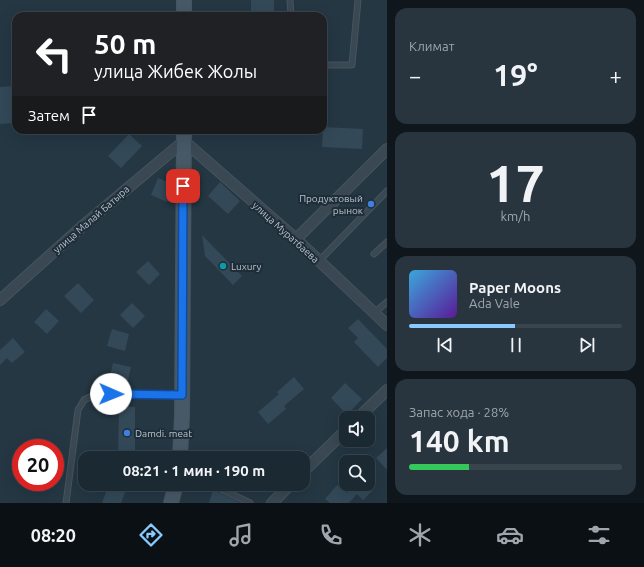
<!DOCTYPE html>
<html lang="ru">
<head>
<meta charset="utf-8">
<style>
  body { margin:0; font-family:Ubuntu,sans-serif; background:#28353e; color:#f1f3f6; height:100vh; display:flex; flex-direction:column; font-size:15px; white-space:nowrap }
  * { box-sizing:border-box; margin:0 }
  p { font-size:13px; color:#a0a6ac }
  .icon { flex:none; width:22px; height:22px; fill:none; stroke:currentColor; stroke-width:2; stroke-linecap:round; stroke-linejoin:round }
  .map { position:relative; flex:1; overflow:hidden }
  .drawer { display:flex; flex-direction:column; gap:8px; padding:8px; background:#0f171c; width:257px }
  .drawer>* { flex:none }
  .top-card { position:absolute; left:12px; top:12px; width:315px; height:122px; border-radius:12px; box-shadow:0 4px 16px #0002,0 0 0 1px #39454d; background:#202124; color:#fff; overflow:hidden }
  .tools { position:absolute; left:339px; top:411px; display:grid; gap:8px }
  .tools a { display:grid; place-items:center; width:36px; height:36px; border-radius:8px; background:#1b2932; box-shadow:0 4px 16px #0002,0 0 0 1px #39454d; font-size:20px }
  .speed { position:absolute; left:12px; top:439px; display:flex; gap:8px; font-size:20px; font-weight:700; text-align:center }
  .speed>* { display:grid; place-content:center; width:52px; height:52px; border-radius:50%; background:#1b2932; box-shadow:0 4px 16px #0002,0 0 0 1px #39454d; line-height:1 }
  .speed .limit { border:6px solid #d22; background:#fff; color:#111 }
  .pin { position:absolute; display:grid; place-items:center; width:34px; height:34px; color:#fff; margin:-17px; border-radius:8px; box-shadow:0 2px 6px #0006 }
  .me { position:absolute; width:44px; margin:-22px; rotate:91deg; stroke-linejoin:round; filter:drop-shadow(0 0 3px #0008) }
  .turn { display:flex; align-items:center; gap:14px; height:84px; padding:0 16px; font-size:18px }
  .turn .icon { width:52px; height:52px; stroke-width:2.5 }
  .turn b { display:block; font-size:28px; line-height:34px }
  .then { display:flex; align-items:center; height:38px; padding:0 16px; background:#0003; gap:8px; font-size:15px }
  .big { font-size:30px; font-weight:600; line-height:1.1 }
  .drawer .tile { flex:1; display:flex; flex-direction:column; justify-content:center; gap:6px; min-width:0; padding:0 14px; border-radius:12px; background:#28353e }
  .drawer .dial { align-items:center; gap:0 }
  .dial b { font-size:52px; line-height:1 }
  .song { display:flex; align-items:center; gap:12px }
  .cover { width:48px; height:48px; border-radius:6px; background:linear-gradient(135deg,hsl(200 70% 55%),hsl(270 70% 35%)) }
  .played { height:4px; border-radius:2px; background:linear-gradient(90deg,#89cbff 50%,#39454d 50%) }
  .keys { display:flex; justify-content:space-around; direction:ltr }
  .heat { display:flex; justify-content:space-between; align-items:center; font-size:22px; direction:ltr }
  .charge { height:6px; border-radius:3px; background:linear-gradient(90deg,#34c759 28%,#39454d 0) }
  .trip { position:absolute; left:78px; top:451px; width:232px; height:40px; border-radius:12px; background:#1b2932; box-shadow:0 4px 16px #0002,0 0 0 1px #39454d; font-weight:600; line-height:40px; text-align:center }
  .tabs { display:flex; height:64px; justify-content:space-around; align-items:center; background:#0b1014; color:#a0a6ac }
  .tabs .icon { width:28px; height:28px }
  .tabs .on { color:#89cbff }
  .tabs b { font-size:18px; color:#f1f3f6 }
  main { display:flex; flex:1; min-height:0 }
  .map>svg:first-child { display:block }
  .building { fill:#334958 }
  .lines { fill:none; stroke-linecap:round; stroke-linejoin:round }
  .lane-casing { stroke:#46545f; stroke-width:7 }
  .street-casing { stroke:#46545f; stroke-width:12 }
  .secondary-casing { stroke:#46545f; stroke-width:16 }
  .lane { stroke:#394853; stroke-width:5 }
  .street { stroke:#394853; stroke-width:10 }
  .secondary { stroke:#475866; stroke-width:14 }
  .route-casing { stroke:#114b97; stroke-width:10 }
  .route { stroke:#1a73e8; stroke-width:7 }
  .shop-dot { fill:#3f7fe0; stroke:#1e2d38; stroke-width:1.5 }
  .culture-dot { fill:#0f9aa8; stroke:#1e2d38; stroke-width:1.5 }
  .labels { text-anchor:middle; stroke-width:4; stroke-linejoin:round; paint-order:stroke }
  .poi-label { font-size:10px; fill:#b6c3cd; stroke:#1e2d38; text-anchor:start }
  .street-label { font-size:10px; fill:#b6c3cd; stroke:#1e2d38 }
</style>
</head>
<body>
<main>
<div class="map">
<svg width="387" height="503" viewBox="0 0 387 503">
  <rect width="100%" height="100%" fill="#243743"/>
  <path class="building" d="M251 0H274V16H251Z
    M16 86V123L0 124V87Z
    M323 127 363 129 362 149 322 147Z
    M129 134 142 146 121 168 108 156Z
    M158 178 174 185 167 202 151 195Z
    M220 182 240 201 228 214 208 196Z
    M202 235 242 276 233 285 205 256Z
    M148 261 160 274 149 285 136 272Z
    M78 283 94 300 81 313 64 296Z
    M132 303 145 316 133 328 120 315Z
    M46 309 59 321 47 334 34 322Z
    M358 319 387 349V358L378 367 354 342 358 338 348 328Z
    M112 329 129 334 125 351 107 346Z
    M13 338 25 352 12 363 7 358 0 365V350Z
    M113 363 131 367 127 385 109 380Z
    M294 377 304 389 284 406 286 409 268 424 258 412 279 394 277 392Z
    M345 383 362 399 347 415 331 398Z
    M119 406 135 407V458H118Z
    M387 448V470L376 458Z
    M109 484 126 490 121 503H102Z
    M356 484H365L372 491 363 500 357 494 349 503H330L325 499 337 485 347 493Z
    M213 490 241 503H209Z"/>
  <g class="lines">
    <defs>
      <path id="lane" d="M290 0 291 16
        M323 65H352L358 0
        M374 254 387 242
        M319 261 387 191
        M374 313 387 302
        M210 484 250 503
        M66 503 78 410 84 400 96 394 181 395"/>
      <path id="street" d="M296 239 387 149
        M0 300 86 223 184 141 296 239 387 325
        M358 418 387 390
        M303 472 346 430
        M272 503 291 484"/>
      <path id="secondary" d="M184 16V0
        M180 458 182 416 184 130
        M171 503 176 484"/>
    </defs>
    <use href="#lane" class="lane-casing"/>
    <use href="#street" class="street-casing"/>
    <use href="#secondary" class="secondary-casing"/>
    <use href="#lane" class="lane"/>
    <use href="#street" class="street"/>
    <use href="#secondary" class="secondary"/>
  </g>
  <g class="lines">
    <defs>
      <path id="route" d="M111 394 182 395 183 186"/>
    </defs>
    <use href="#route" class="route-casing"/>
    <use href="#route" class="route"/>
  </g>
  <g class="shop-dot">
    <circle cx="371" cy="204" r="4"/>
    <circle cx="127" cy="433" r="4"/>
  </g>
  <circle class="culture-dot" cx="223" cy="266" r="4"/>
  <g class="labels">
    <g class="poi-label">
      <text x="363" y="202" text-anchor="end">Продуктовый<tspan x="363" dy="12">рынок</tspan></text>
      <text x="231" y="270">Luxury</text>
      <text x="135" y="437">Damdi. meat</text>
    </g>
    <g class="street-label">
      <text transform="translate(91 219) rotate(-41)" y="4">улица Малай Батыра</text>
      <text transform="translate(286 232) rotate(42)" y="4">улица Муратбаева</text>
    </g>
  </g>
</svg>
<div class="tools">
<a><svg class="icon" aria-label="sound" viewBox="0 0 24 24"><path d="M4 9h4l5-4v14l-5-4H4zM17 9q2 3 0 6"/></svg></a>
<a><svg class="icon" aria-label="search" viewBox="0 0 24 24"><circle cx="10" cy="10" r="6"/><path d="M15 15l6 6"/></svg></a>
</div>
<div class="speed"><div class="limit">20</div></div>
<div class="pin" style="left:183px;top:186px;background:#d93025"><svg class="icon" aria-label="arrive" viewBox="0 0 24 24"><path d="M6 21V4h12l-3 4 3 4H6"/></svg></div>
<svg class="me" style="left:111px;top:394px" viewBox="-20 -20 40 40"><circle r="19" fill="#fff"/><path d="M0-13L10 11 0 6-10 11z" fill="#1a73e8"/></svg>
<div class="trip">08:21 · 1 мин · 190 m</div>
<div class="top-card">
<div class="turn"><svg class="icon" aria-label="left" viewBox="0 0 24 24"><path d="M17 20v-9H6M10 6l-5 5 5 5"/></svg><div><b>50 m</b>улица Жибек Жолы</div></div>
<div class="then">Затем<svg class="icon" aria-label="arrive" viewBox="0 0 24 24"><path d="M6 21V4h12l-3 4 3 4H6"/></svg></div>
</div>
</div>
<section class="drawer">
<div class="tile"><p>Климат</p>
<div class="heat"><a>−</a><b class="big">19°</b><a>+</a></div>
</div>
<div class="tile dial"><b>17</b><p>km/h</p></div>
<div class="tile">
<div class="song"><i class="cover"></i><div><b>Paper Moons</b><p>Ada Vale</p></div></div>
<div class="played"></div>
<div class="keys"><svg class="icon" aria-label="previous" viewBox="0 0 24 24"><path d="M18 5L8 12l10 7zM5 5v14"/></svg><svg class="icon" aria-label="pause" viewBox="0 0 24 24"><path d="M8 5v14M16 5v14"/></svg><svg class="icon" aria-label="next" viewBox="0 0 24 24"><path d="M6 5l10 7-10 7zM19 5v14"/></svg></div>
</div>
<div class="tile"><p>Запас хода · 28%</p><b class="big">140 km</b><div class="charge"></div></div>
</section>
</main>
<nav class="tabs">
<b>08:20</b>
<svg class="icon on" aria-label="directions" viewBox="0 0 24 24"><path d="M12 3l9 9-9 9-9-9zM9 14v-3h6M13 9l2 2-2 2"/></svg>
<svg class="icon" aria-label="music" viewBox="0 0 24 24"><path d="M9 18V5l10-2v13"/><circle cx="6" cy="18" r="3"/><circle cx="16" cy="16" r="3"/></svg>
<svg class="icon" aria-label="phone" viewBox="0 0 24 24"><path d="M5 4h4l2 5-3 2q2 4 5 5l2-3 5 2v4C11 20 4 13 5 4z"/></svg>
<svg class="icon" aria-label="climate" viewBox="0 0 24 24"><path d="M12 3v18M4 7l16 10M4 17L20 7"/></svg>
<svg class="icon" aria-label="car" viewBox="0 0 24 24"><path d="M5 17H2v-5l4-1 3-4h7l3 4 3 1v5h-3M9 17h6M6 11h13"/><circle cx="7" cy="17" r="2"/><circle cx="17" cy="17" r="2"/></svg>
<svg class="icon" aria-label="filters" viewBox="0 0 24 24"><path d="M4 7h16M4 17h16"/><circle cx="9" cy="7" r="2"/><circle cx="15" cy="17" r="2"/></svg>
</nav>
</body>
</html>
